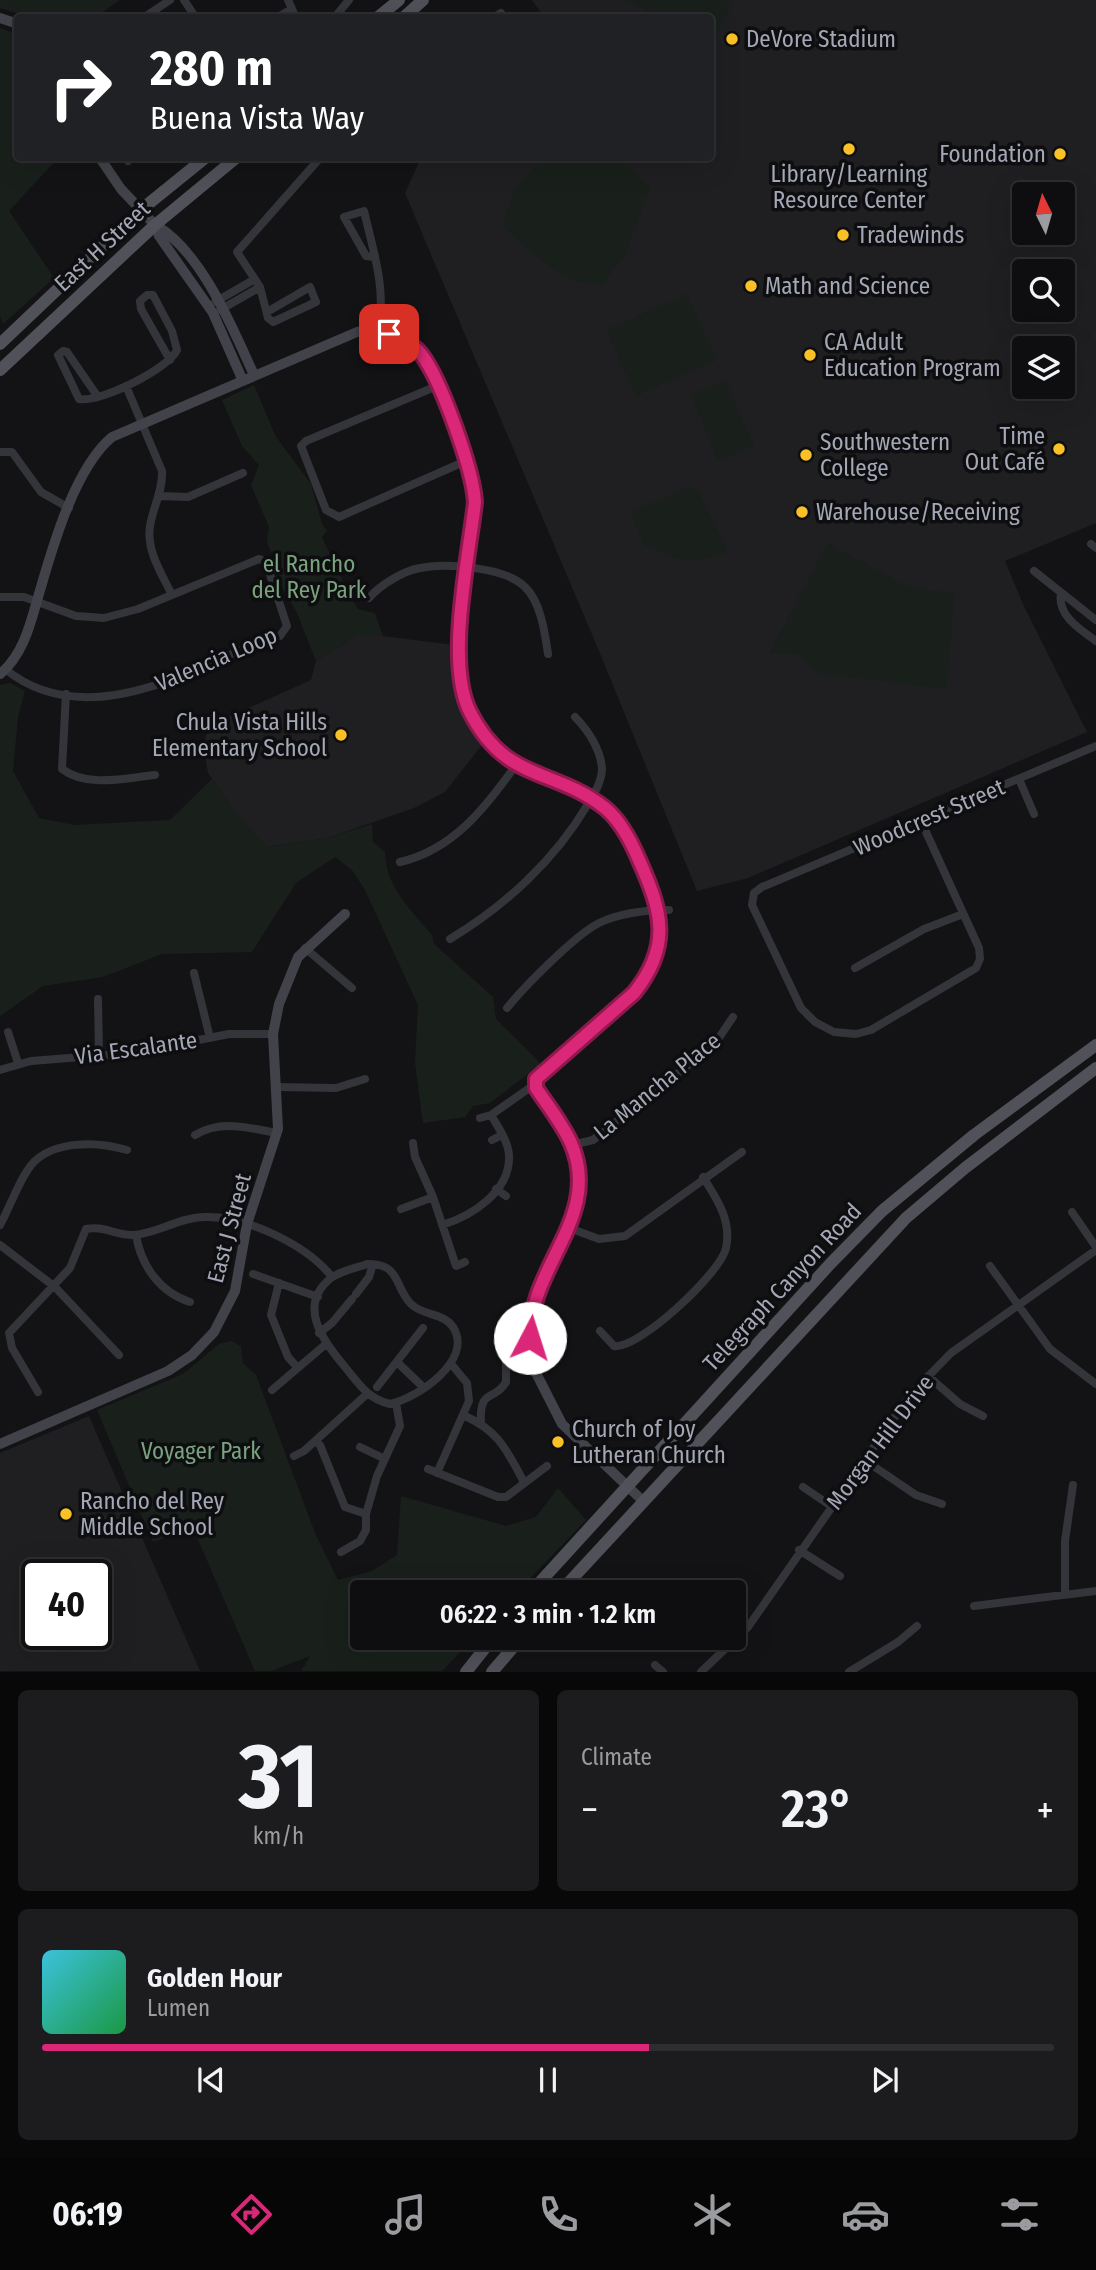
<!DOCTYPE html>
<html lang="en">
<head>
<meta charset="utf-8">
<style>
  body { margin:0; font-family:"Fira Sans Condensed",sans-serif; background:#1c1c1e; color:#f1f3f6; height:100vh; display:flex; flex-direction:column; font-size:26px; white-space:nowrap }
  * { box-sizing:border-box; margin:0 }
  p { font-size:23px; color:#9b9c9f }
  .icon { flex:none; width:38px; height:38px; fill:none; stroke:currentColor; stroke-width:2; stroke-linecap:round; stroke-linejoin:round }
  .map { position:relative; height:1672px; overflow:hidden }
  .drawer { display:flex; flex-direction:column; gap:18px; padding:18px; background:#080809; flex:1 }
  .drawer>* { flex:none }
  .hud { position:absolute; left:14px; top:14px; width:700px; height:147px; border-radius:7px; box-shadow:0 7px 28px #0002,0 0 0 2px #2e2e30; background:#202124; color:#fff; overflow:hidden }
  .needle { width:46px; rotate:355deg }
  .tools { position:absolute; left:1012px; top:182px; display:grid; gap:14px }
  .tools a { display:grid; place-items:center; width:63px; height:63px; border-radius:7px; background:#0e0e10; box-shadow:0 7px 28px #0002,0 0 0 2px #2e2e30; font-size:35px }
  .speed { position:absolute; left:21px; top:1559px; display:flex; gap:14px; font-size:35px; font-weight:700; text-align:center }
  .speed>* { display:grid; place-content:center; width:91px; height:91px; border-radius:50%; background:#0e0e10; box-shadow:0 7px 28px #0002,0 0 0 2px #2e2e30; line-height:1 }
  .speed .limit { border:4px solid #111; border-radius:10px; background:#fff; color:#111 }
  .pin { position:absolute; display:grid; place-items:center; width:60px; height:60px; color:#fff; margin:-30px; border-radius:14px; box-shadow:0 4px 10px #0006 }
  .me { position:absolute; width:77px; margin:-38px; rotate:5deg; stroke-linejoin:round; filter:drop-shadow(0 0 5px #0008) }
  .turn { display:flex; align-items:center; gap:24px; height:147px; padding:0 21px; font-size:32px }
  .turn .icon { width:91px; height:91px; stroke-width:2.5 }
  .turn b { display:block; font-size:49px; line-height:60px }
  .big { font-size:52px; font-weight:600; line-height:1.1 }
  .drawer .card { flex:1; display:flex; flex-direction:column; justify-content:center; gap:10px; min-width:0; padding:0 24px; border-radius:10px; background:#1c1c1e }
  .drawer .dial { align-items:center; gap:0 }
  .dial b { font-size:91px; line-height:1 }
  .song { display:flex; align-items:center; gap:21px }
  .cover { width:84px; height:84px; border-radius:10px; background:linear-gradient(135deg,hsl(190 70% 55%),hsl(140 70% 35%)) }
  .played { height:7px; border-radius:4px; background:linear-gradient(90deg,#db2777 60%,#2e2e30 60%) }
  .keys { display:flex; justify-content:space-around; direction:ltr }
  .heat { display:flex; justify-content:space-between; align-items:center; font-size:38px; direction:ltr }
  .drawer .tiles { flex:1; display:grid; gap:18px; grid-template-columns:1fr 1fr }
  .card:last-child { grid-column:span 2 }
  .trip { position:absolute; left:350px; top:1580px; width:396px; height:70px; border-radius:7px; background:#0e0e10; box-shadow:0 7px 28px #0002,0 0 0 2px #2e2e30; font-weight:600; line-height:70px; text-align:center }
  .menu { display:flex; height:112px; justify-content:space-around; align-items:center; background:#060606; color:#9b9c9f }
  .menu .icon { width:49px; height:49px }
  .menu .active { color:#db2777 }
  .menu b { font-size:32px; color:#f1f3f6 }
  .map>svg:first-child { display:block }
  .built { fill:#1f1f22; fill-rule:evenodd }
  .green { fill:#19201b }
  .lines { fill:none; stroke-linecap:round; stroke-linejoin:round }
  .street { stroke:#34353a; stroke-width:8 }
  .secondary { stroke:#42434a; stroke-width:10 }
  .primary { stroke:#505159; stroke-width:12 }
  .route-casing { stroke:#8e194d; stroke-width:18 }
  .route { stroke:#db2777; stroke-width:12 }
  .poi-dot { fill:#fac126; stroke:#0e0e10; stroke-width:2.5 }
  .labels { text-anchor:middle; stroke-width:7; stroke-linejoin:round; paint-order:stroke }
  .poi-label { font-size:23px; fill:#a4a8b6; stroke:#0e0e10; text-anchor:start }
  .street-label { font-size:23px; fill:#a4a8b6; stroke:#0e0e10 }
  .park-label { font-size:23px; fill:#7aa27f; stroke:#0e0e10 }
</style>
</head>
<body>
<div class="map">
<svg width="1096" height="1672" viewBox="0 0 1096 1672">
  <rect width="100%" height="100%" fill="#131315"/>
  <path class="built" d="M532 0H1096V523L1005 561 1023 604 1087 732 748 878 697 891 599 651 405 193 421 158H710V18L544 17ZM1024 194H1062V233H1024ZM1024 271H1062V310H1024ZM1024 348H1062V387H1024Z
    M356 636H383L454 645V674L468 721 482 745 445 792 414 808 328 838 267 847 241 820 208 773 203 745 210 725 311 680 316 661Z
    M89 1416 200 1671H0V1453ZM37 1575H96V1634H37Z"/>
  <path class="green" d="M0 0H120L95 17H29L0 8Z
    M627 0H733L711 47 710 18 658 17Z
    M0 28 17 34 18 158H58L9 211 54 278 3 324 0 316Z
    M546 158H619L650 188 623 261 615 266 605 283C566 292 530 249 502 226 510 196 521 176 546 158Z
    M687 294 717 360 636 396 606 330Z
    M725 380 754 446 718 461 691 394Z
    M254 385 276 437 311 484 322 524 327 531 322 537 346 588 352 589 353 601 358 609 375 613 383 636H356L316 661 297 613 282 587 276 562 267 543 269 527 251 485 259 465 242 446 222 400Z
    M689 487 697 489 728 551C694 567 675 560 644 545L630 512Z
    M828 543 909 587 955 593 946 689 820 674 798 654 769 653Z
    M10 683 25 691 18 717 13 771 39 818 74 825 170 820 212 779 242 820 268 847 328 838 372 824 373 842 385 852C385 886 411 910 432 935L434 944 493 997 496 1019 541 1064 490 1103 473 1106 465 1117 423 1123 415 1063 418 1005 365 890 352 870 335 857 296 883 252 952 162 954 103 977 43 986 0 1016V685Z
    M231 1341 241 1346 243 1363 256 1375 315 1533 338 1580 372 1571 397 1555 401 1496 506 1526 536 1517 558 1488 586 1520 517 1592H362V1638H474L442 1671H301L310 1656 271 1671H255L193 1528 153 1542 97 1410 183 1374 219 1344Z"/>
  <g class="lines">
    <path class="street" d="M184 0 196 18
      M288 0 296 18
      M143 18 170 0
      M276 18 292 9
      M334 18 349 0
      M493 18 501 13 505 18
      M128 161 132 158
      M374 257 366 256 344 217 364 211C373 250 387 290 378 331
      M215 302 255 279
      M220 310 260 287
      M267 312 310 287 316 302 273 322 268 318 260 287 237 252 320 158
      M126 386 162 471C163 491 153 507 150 526 146 551 162 574 172 595
      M437 386 306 441 301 446 326 510 339 517 468 460
      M98 397 67 352 63 351 58 355 79 399C100 403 168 369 177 350L172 331 153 295H147L140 301 141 309 170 360
      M0 452H12L41 492 69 508
      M159 496 188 497 243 473
      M1091 544 1096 548
      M1034 571 1096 620
      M1061 593C1057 615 1079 629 1096 641
      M0 597H24L76 616 104 618 138 609 259 559 266 562 287 626 280 636 269 637C192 671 85 734 5 669
      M369 598C380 585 403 571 420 568 447 563 505 567 525 587 541 602 545 634 548 654
      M66 694 62 769C87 788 126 778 155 775
      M1019 779 1034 814
      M921 821 979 948 980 959 976 968 871 1030 856 1034 834 1032 815 1022 801 1008 752 905 754 893 762 887 1096 746
      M400 862C453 850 486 807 516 765
      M450 939C505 906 555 860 588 804 594 794 602 781 602 769 601 750 588 730 575 717
      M305 948 352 988
      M855 968 924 929 963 914
      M194 973 210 1038
      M98 999 99 1055
      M507 1008C524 987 575 935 599 923 620 913 646 910 669 910
      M8 1032 18 1063
      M0 1070 31 1061 132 1053 229 1034H273
      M277 1087 336 1088 365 1079
      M480 1118 491 1115 535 1084
      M195 1135C221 1119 249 1128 277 1133
      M492 1140 502 1135
      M413 1143 415 1157 433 1197 456 1266 465 1262
      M572 1145 593 1140 714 1045 733 1017
      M496 1189 506 1196
      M401 1209 433 1197
      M1072 1212 1096 1247
      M0 1225C10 1207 16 1188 27 1171 46 1139 97 1141 127 1150
      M442 1225C472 1216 511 1191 509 1155 508 1141 498 1127 491 1115
      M569 1228 599 1239 625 1236 742 1152
      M136 1235C141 1265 159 1292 190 1302
      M0 1245 55 1287 119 1355
      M367 1264C401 1263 394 1287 411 1304 423 1316 444 1313 453 1327 474 1360 418 1398 390 1404 368 1399 359 1384 345 1367 324 1342 296 1306 331 1278 340 1271 356 1268 367 1264Z
      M990 1266 1050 1349 1096 1384
      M253 1274 318 1297
      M279 1283 271 1315 288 1357 297 1367
      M356 1294 369 1277 373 1264
      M600 1331 614 1346C638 1350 721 1273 726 1248 732 1221 717 1199 703 1177
      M319 1333 332 1323 352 1299
      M397 1362 423 1387
      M928 1376 960 1404 983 1416
      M377 1387 423 1328
      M272 1390 326 1344
      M38 1392 12 1348 9 1333 70 1268 86 1229C102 1225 118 1236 134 1235 158 1233 178 1218 203 1217 245 1215 307 1245 332 1277
      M465 1416C499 1431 507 1451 524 1482
      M481 1423C479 1387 495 1402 506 1382V1334L529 1327
      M315 1441 320 1445 345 1507 366 1514
      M360 1447 383 1458
      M294 1456 304 1451 367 1394
      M863 1459 916 1495 942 1504
      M428 1469 498 1497H506L547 1466
      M437 1473 469 1401 467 1383 452 1365
      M803 1487 831 1506
      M799 1550 840 1576
      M341 1552 360 1541 366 1530V1514L377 1476 400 1426 396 1403
      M1065 1593V1541L1073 1485
      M974 1606 1096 1591
      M655 1665 663 1672
      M701 1672 748 1627 911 1394 951 1353 1096 1250
      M849 1672 898 1642 917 1626"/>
    <path class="secondary" d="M0 18 18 24
      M100 158 121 189 155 225 159 236 213 313 243 381
      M155 225C201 250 233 329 254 375
      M0 674C26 653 32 616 41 587 54 542 76 467 112 437L357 332C379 328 407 336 421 354 442 380 472 469 475 502 469 556 446 658 467 707 500 782 553 767 605 808 622 821 631 841 639 860 663 911 672 946 634 993L539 1076 535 1084 572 1145 579 1198 573 1221 543 1275 533 1303 529 1327 532 1365 562 1424 643 1501
      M0 1444 168 1371 192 1355 214 1332 235 1291 247 1224 278 1129 273 1034 279 1004 298 957 345 914"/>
    <path class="primary" d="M377 18 399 0
      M403 18 423 0
      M0 344 142 209 205 158
      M0 370 155 225 236 158
      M531 1592 831 1263 882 1211 974 1135 1096 1045
      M560 1592 906 1218 965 1168 1096 1068
      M466 1672 493 1638
      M492 1672 521 1638"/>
  </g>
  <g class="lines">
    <defs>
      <path id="route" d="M389 334C400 338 414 345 421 354 441 379 473 470 475 502 469 557 445 663 470 712 506 783 553 767 605 808 621 821 631 841 639 860 662 911 672 946 634 993L536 1079V1088C548 1106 562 1123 571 1143 603 1217 529 1265 530 1338"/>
    </defs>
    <use href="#route" class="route-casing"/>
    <use href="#route" class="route"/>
  </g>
  <g class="poi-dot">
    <circle cx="732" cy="39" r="7"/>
    <circle cx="849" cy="149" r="7"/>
    <circle cx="1060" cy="154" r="7"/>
    <circle cx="843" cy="235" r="7"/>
    <circle cx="751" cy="286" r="7"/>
    <circle cx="810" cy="355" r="7"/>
    <circle cx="1059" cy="449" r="7"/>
    <circle cx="806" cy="455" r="7"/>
    <circle cx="802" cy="512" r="7"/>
    <circle cx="341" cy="735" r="7"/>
    <circle cx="558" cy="1442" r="7"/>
    <circle cx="66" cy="1514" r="7"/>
  </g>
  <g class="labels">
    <g class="poi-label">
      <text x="746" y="47">DeVore Stadium</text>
      <text x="1046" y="162" text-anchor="end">Foundation</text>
      <text x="849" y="182" text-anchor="middle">Library/Learning<tspan x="849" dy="26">Resource Center</tspan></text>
      <text x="857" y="243">Tradewinds</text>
      <text x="765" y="294">Math and Science</text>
      <text x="824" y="350">CA Adult<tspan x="824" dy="26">Education Program</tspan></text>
      <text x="1045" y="444" text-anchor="end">Time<tspan x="1045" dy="26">Out Café</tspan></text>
      <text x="820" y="450">Southwestern<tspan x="820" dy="26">College</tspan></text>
      <text x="816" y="520">Warehouse/Receiving</text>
      <text x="327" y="730" text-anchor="end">Chula Vista Hills<tspan x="327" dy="26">Elementary School</tspan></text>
      <text x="572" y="1437">Church of Joy<tspan x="572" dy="26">Lutheran Church</tspan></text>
      <text x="80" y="1509">Rancho del Rey<tspan x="80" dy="26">Middle School</tspan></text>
    </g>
    <g class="street-label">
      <text transform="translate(102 246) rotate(-43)" y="8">East H Street</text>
      <text transform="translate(216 659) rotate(-23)" y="8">Valencia Loop</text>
      <text transform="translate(929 817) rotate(-23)" y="8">Woodcrest Street</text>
      <text transform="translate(136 1048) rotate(-8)" y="8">Via Escalante</text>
      <text transform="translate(657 1086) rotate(-39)" y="8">La Mancha Place</text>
      <text transform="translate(229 1228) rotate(-75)" y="8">East J Street</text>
      <text transform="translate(782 1287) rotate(-47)" y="8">Telegraph Canyon Road</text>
      <text transform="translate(880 1442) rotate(-53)" y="8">Morgan Hill Drive</text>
    </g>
    <g class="park-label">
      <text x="309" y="572">el Rancho<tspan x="309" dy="26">del Rey Park</tspan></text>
      <text x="201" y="1459">Voyager Park</text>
    </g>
  </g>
</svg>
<div class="tools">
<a><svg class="needle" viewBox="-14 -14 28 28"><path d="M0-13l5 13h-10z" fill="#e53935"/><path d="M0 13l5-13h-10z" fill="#9b9c9f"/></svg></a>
<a><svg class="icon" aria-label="search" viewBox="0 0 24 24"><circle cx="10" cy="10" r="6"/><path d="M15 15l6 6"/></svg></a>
<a><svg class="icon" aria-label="layers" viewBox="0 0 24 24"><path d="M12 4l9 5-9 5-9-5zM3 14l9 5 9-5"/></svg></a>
</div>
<div class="speed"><div class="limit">40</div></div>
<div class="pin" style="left:389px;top:334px;background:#d93025"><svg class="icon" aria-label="arrive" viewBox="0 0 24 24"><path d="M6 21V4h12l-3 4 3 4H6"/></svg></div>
<svg class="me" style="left:530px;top:1338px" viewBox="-20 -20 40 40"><circle r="19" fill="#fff"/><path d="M0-13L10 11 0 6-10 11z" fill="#db2777"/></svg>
<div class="trip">06:22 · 3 min · 1.2 km</div>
<div class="hud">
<div class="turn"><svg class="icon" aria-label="right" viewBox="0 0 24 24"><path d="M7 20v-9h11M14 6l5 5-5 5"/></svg><div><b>280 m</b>Buena Vista Way</div></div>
</div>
</div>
<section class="drawer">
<div class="tiles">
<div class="card dial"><b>31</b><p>km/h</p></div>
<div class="card"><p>Climate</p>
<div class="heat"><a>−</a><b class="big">23°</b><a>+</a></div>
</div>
<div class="card">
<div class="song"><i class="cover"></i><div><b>Golden Hour</b><p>Lumen</p></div></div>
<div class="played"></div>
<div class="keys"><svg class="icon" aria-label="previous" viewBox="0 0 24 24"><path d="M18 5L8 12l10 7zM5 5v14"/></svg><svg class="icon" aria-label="pause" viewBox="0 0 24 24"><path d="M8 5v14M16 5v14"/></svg><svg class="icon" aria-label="next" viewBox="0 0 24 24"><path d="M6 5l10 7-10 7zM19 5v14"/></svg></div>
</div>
</div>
</section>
<nav class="menu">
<b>06:19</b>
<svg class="icon active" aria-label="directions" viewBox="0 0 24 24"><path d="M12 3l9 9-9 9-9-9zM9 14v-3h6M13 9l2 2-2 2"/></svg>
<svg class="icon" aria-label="music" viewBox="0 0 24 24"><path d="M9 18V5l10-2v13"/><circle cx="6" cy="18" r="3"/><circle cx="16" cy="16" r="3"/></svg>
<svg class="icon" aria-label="phone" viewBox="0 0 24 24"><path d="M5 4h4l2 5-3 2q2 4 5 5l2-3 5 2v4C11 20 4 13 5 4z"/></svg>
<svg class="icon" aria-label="climate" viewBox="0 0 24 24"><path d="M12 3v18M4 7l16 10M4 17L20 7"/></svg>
<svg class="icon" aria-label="car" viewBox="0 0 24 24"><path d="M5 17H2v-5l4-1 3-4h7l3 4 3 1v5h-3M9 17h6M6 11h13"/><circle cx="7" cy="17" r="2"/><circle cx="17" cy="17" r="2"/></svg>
<svg class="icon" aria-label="filters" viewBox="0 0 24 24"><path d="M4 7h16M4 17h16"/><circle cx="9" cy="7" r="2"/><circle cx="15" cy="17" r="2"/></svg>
</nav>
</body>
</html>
